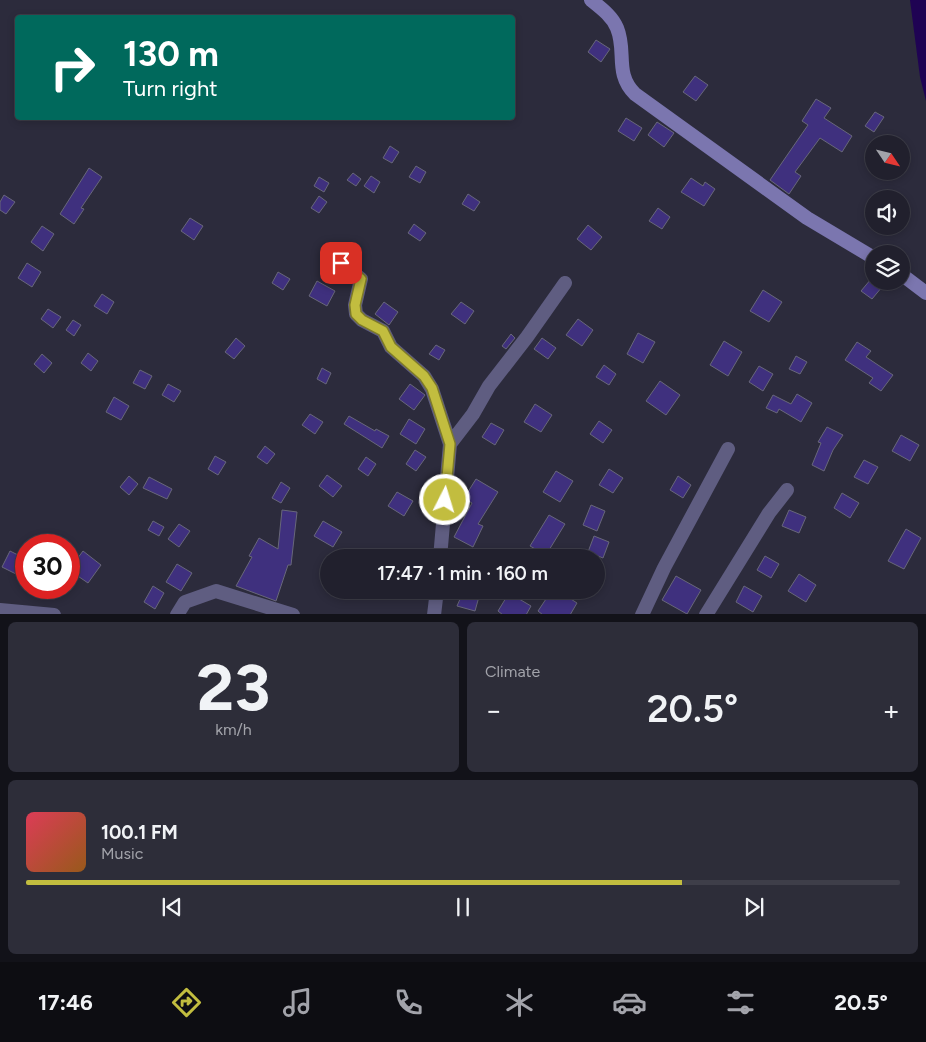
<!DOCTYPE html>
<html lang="en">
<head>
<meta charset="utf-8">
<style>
  body { margin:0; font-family:Figtree,sans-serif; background:#2d2d39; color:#f1f3f6; height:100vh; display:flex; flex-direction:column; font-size:19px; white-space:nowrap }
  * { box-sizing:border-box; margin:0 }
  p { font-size:16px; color:#a2a3aa }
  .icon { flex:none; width:28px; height:28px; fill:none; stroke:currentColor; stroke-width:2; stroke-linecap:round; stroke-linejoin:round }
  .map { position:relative; height:614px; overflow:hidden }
  .details { display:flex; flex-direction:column; gap:8px; padding:8px; background:#121219; flex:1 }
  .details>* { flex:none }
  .hud { position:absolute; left:15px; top:15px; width:500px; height:105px; border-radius:5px; box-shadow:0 2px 8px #0003,0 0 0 1px #3e3e49; background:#00695c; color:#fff; overflow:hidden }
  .needle { width:32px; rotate:125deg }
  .controls { position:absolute; left:865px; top:135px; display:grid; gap:10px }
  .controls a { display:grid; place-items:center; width:45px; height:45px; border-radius:50%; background:#21202d; box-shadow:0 2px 8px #0003,0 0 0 1px #3e3e49; font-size:25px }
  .speed { position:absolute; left:15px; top:534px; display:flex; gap:10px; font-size:25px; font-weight:700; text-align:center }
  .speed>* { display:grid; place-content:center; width:65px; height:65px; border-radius:50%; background:#21202d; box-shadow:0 2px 8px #0003,0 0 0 1px #3e3e49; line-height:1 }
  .speed .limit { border:8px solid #d22; background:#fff; color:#111 }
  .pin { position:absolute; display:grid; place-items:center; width:42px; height:42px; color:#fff; margin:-21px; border-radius:10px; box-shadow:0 2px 8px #0006 }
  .me { position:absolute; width:55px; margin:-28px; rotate:5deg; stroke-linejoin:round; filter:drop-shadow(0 0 4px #0008) }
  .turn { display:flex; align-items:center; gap:18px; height:105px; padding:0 25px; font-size:22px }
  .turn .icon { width:65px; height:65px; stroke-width:2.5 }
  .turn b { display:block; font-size:35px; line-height:42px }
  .big { font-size:38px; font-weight:600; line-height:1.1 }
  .details .tile { flex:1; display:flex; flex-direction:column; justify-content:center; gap:8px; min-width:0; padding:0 18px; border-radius:8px; background:#2d2d39 }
  .details .dial { align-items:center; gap:0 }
  .dial b { font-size:65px; line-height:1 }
  .song { display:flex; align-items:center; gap:15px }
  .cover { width:60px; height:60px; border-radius:8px; background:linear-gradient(135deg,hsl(350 70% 55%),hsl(30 70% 35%)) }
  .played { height:5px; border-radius:2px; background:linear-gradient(90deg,#c2bd3f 75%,#3e3e49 75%) }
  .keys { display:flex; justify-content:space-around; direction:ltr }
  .heat { display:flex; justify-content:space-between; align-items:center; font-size:28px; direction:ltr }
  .details .tiles { flex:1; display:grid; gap:8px; grid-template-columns:1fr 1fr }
  .tile:last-child { grid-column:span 2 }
  .trip { position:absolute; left:320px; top:549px; width:285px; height:50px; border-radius:25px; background:#21202d; box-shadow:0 2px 8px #0003,0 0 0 1px #3e3e49; font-weight:600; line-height:50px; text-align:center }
  .tabs { display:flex; height:80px; justify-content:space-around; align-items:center; background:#0d0d12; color:#a2a3aa }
  .tabs .icon { width:35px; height:35px }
  .tabs .on { color:#c2bd3f }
  .tabs b { font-size:22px; color:#f1f3f6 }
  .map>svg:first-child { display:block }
  .water { fill:#1f0353 }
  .building { fill:#3f307e; stroke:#68677a }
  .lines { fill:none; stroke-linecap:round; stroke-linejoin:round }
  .minor { stroke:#5f5d81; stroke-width:14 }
  .tertiary { stroke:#5f5d81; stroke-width:14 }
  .secondary { stroke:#7b76af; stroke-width:14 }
  .route-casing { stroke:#7e7b29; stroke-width:12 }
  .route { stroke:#c2bd3f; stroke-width:9 }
</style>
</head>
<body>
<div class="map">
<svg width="926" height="615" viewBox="0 0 926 615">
  <rect width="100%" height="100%" fill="#2c2b3c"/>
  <path class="water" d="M910 0H926V101L920 77Z"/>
  <path class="building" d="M596 40 610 49 601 62 588 52Z
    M695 76 708 85 696 101 683 92Z
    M816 99 831 108 824 118 852 136 842 152 820 138 795 172 801 176 789 194 770 180 808 125 802 121Z
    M875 112 884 117 874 132 865 126Z
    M626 118 642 128 634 141 618 131Z
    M657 122 674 133 664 147 648 135Z
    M390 146 399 152 392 163 383 158Z
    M416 166 426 172 420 183 409 177Z
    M89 168 102 177 81 208 84 209 74 224 60 214Z
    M353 173 361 179 356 186 347 180Z
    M371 176 380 182 374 193 364 186Z
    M319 177 329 183 324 192 314 186Z
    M691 178 703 186 705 182 715 189 704 206 681 192Z
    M468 194 480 202 474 211 462 204Z
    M4 195 15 202 6 214 0 210V202Z
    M319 196 327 202 319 213 311 208Z
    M658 208 670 217 662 229 649 221Z
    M190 218 203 226 194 240 181 231Z
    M414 224 426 233 420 241 408 233Z
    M588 225 602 237 591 250 577 239Z
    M42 226 54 234 43 251 31 242Z
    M27 263 41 272 32 287 18 278Z
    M278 272 290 279 283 290 272 283Z
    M871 279 882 287 872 299 861 291Z
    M317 281 335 291 327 306 309 296Z
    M763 290 782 302 769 322 750 311Z
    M102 294 114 302 107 314 94 306Z
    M384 302 398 312 389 325 375 314Z
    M461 302 474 311 465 324 451 314Z
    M48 309 61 317 53 328 41 319Z
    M578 319 593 330 582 346 566 335Z
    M73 320 81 325 74 336 66 330Z
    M638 333 655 342 643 363 627 354Z
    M511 334 515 338 506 349 502 346Z
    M236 338 245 346 234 359 225 352Z
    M542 338 556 348 548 359 534 349Z
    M724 341 742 352 728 376 710 365Z
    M857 342 871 351 866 357 893 375 881 391 869 383 873 378 845 360Z
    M436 345 445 350 439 360 429 354Z
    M88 353 98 361 91 371 81 363Z
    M42 354 52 363 44 373 34 364Z
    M796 356 807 362 800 374 789 369Z
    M604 365 616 374 609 385 596 377Z
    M759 366 773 374 763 391 749 382Z
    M322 368 331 373 326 384 317 379Z
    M140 370 152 376 145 389 133 383Z
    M660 381 680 395 666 415 646 401Z
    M168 384 181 391 174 402 162 395Z
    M410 384 425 395 414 410 399 399Z
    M797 394 812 403 801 422 779 409 777 413 766 408 773 395 791 404Z
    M114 397 129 406 121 420 106 412Z
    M535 404 552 415 541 432 524 422Z
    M310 414 323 422 315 434 302 425Z
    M349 416 375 431 376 429 389 436 382 448 344 424Z
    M409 419 425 429 416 444 400 434Z
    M599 421 612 430 603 443 590 434Z
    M491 423 504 430 495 445 482 437Z
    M827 427 843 435 833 450 824 471 812 465 821 443 818 442Z
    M901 435 919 445 910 461 892 451Z
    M265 446 275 454 267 464 257 457Z
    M415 450 426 457 416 471 406 464Z
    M215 456 226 462 218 475 208 469Z
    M366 457 376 464 368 476 358 469Z
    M864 460 878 467 868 484 854 477Z
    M609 469 623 478 613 493 599 485Z
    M556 471 573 481 560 502 543 492Z
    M327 475 342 486 333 497 319 486Z
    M129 476 138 484 129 495 120 487Z
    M678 476 691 485 683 498 670 490Z
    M149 477 172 489 167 499 143 488Z
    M476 479 498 492 478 524 483 526 473 547 454 537 472 503 464 498Z
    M281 482 290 488 281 503 272 498Z
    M397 492 413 501 404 516 388 506Z
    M842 493 859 503 850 518 834 508Z
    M591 505 605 511 597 531 583 525Z
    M282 510 297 512 291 565H288L276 601 236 586 252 557 249 556 259 538 278 549Z
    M789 510 806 517 799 533 782 526Z
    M549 515 565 524 546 555 530 546Z
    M153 521 164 527 159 536 148 530Z
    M323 521 342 532 333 547 314 536Z
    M179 524 190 531 179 547 168 539Z
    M906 529 921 538 904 569 888 561Z
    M594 536 609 542 603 558 588 552Z
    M10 551 26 559V569L22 577 2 567Z
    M83 551 101 565 88 583 69 570Z
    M765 556 779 564 771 578 757 570Z
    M177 564 192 573 181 591 166 582Z
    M799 574 816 585 806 602 788 591Z
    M676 576 701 590 687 614 662 600Z
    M153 586 164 593 155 609 144 602Z
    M744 586 762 596 753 612 736 602Z
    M464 590 480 593 475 611 457 606Z
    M552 590H557L577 603 570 615H543L538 611Z
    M509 593 531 606 526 615H503L498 611Z"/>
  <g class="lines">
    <path class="minor" d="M341 263 361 279 355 305 356 314 362 320 383 331 391 347 424 376 432 389 450 444 440 558
      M450 444 473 414 489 386 527 337 565 283
      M434 615 437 590
      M642 615 664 568 728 449
      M706 615 769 513 787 490"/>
    <path class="tertiary" d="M0 610 54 615
      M177 615 185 602 216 591 293 615"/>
    <path class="secondary" d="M591 0C601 8 612 16 617 28 627 52 614 73 635 94L807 218 874 258
      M901 274 926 293"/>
  </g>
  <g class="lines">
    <defs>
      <path id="route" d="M341 263 361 279 355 305 356 314 362 320 383 331 391 347 424 376 432 388 450 444 445 500"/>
    </defs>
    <use href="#route" class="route-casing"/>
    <use href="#route" class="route"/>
  </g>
</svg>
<div class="controls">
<a><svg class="needle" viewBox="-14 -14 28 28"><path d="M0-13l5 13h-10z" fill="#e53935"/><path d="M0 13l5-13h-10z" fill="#a2a3aa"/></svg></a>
<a><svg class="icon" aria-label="sound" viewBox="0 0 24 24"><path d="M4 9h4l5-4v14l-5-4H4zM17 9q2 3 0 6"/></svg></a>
<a><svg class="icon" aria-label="layers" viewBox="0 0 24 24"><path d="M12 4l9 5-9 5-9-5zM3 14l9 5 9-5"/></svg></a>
</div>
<div class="speed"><div class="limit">30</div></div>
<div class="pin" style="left:341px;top:263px;background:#d93025"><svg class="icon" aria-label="arrive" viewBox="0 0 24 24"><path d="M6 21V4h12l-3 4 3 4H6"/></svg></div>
<svg class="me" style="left:445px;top:500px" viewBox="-20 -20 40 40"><circle r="17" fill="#c2bd3f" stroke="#fff" stroke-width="3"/><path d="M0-11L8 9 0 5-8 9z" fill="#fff"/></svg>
<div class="trip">17:47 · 1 min · 160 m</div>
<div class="hud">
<div class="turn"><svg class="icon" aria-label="right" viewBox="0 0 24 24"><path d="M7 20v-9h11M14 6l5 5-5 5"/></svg><div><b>130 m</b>Turn right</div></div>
</div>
</div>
<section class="details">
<div class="tiles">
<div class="tile dial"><b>23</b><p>km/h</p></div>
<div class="tile"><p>Climate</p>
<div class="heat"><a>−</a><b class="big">20.5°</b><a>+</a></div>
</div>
<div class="tile">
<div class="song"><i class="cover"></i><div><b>100.1 FM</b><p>Music</p></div></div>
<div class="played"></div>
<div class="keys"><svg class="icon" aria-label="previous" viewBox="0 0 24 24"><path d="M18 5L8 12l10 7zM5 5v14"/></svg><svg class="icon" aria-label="pause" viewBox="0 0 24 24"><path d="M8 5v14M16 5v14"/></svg><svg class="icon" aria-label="next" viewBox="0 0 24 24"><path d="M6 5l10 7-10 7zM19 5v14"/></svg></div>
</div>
</div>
</section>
<nav class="tabs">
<b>17:46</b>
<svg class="icon on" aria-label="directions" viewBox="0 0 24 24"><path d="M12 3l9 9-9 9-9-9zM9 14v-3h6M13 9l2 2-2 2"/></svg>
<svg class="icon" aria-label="music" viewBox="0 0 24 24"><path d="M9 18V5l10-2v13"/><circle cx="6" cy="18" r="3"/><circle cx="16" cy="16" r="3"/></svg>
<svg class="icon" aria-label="phone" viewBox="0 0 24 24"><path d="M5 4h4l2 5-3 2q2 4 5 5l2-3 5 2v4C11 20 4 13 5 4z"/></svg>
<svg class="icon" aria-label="climate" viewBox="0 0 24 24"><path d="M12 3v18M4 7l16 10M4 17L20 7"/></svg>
<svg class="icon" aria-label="car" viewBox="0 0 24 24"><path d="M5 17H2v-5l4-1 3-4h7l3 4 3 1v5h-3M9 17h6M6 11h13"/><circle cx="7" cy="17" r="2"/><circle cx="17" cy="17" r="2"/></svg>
<svg class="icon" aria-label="filters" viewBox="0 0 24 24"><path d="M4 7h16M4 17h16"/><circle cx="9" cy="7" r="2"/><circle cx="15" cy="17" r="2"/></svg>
<b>20.5°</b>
</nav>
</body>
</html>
